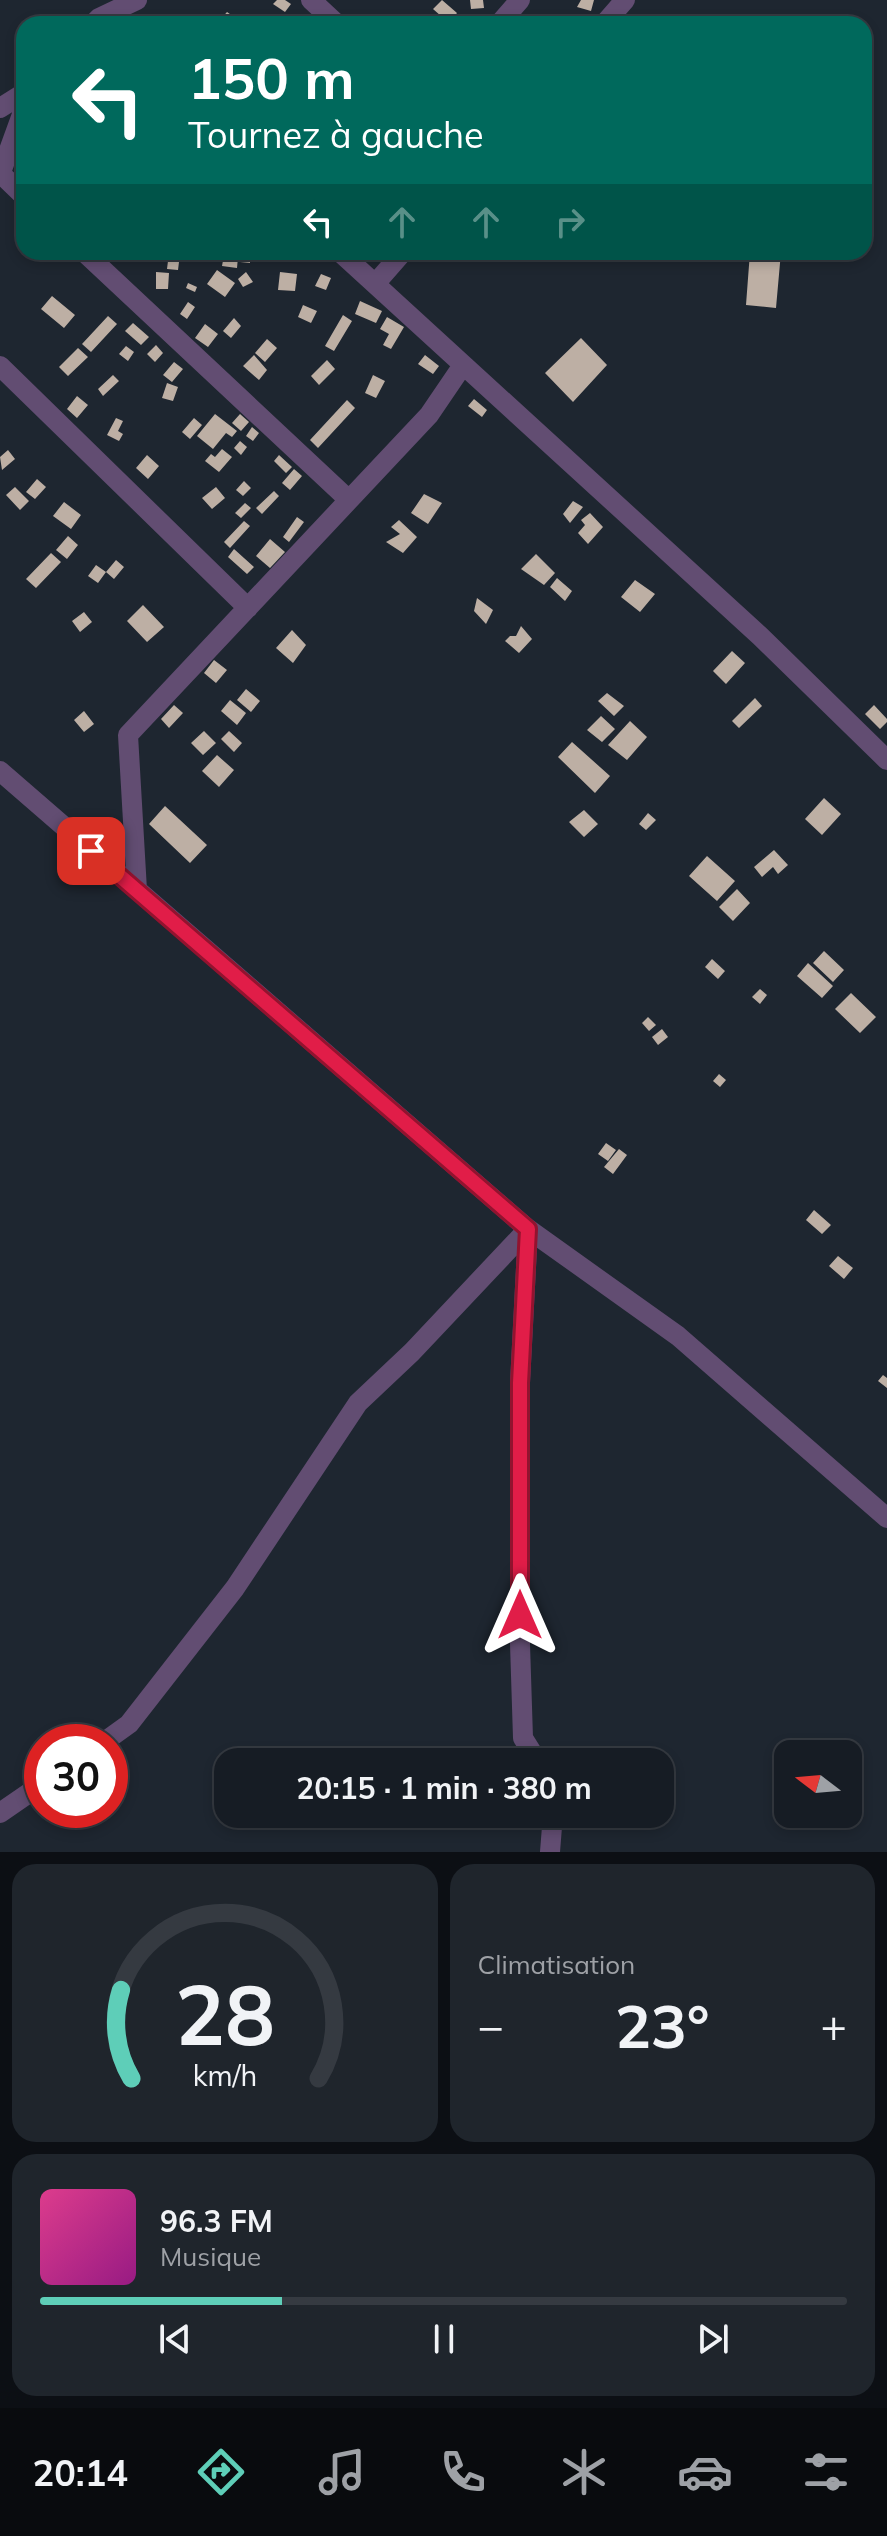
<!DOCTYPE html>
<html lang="fr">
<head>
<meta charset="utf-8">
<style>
  body { margin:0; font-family:Mulish,sans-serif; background:#1f252c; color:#f1f3f6; height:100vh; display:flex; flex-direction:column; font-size:30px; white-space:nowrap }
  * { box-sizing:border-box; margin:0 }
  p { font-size:26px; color:#9ea1a6 }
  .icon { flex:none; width:44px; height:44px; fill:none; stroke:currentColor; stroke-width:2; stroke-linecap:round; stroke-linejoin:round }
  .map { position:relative; height:1852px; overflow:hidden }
  .panel { display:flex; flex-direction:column; gap:12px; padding:12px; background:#0c0f14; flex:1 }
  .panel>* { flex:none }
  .hud { position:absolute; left:16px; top:16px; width:856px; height:244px; border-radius:24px; box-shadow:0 4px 12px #0003,0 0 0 2px #353a41; background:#00695c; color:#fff; overflow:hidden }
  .needle { width:52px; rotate:286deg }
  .buttons { position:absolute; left:774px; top:1740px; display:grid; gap:16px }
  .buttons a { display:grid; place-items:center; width:88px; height:88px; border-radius:16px; background:#161c24; box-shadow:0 4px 12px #0003,0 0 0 2px #353a41; font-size:40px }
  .speed { position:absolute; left:24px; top:1724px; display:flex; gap:16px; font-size:40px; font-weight:700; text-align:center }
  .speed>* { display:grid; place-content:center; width:104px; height:104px; border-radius:50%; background:#161c24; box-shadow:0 4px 12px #0003,0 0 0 2px #353a41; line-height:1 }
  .speed .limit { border:12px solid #d22; background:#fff; color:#111 }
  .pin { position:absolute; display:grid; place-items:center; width:68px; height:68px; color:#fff; margin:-34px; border-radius:16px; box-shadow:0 4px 12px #0006 }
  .me { position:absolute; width:88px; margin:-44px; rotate:0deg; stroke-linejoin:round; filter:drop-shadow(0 0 6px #0008) }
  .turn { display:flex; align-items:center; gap:28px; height:168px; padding:0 40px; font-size:36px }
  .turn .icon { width:104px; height:104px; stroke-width:2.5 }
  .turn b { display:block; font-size:56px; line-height:68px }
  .lanes { display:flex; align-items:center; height:76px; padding:0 40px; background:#0003; justify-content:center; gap:40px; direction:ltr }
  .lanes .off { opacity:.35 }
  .big { font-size:60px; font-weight:700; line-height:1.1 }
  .panel .card { flex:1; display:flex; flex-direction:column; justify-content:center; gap:12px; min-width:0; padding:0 28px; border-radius:24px; background:#1f252c }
  .panel .dial { align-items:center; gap:0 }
  .dial svg { height:208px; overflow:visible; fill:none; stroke:#353a41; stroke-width:7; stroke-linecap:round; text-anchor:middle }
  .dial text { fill:#f1f3f6; stroke:none }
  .song { display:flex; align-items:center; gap:24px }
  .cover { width:96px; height:96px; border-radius:12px; background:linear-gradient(135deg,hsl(330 70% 55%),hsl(310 70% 35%)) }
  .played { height:8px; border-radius:4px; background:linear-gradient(90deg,#5eceb8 30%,#353a41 30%) }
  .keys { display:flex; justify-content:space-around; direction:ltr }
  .heat { display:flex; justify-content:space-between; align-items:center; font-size:44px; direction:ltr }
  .panel .tiles { flex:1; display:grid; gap:12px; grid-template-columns:1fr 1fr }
  .card:last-child { grid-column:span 2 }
  .trip { position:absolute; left:214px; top:1748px; width:460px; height:80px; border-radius:24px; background:#161c24; box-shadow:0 4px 12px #0003,0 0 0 2px #353a41; font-weight:700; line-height:80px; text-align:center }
  .tab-bar { display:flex; height:128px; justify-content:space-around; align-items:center; background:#090b0e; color:#9ea1a6 }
  .tab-bar .icon { width:56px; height:56px }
  .tab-bar .active { color:#5eceb8 }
  .tab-bar b { font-size:36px; color:#f1f3f6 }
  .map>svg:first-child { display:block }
  .building { fill:#bdafa4 }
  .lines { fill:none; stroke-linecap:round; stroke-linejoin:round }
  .minor { stroke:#624d72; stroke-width:20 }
  .route-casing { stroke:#92132f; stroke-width:20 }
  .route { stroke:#e11d48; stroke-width:14 }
</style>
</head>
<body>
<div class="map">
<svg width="887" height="1852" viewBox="0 0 887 1852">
  <rect width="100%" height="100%" fill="#1e2630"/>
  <path class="building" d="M277 0H285L291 4 285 12 273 4Z
    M442 0 457 13 449 23 433 9Z
    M470 0H483L484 8 471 9Z
    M581 0H594L591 11 577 7Z
    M227 12 244 24H225L220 20Z
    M750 252H781L776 308 746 305Z
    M241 253 250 254V263L240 262Z
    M224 255 238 257 237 268 222 266Z
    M168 261 179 262 178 270 167 269Z
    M217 270 235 283 225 297 207 284Z
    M156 272 169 273 168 289H156Z
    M246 272 253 282 243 287 238 279Z
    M280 272 297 274 295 291 278 290Z
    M321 274 331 278 326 290 315 286Z
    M188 283 197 287 195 292 186 288Z
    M52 296 75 315 64 328 41 309Z
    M360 301 382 311 376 323 355 314Z
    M188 302 195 307 187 319 180 314Z
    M303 305 317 311 311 323 298 317Z
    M343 315 352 321 334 351 325 346Z
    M108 316 117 324 91 352 82 344Z
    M387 317 404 327 391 349 383 345 389 334 380 329Z
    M234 318 241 326 231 338 223 331Z
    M133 323 149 337 141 345 125 331Z
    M205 324 218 334 208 347 195 338Z
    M581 338 607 365 573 402 545 373Z
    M267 339 277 348 265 362 255 353Z
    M156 345 163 353 155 362 147 354Z
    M126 346 134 352 128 361 119 354Z
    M78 348 88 357 68 376 59 367Z
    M254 355 267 370 259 380 243 366Z
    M425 355 439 366 433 374 418 364Z
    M327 360 335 369 319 385 311 376Z
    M174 362 183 369 172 382 163 375Z
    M113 375 119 381 103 396 98 389Z
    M373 375 385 381 376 398 365 393Z
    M167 383 178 387 173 401 162 398Z
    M77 396 88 405 77 418 67 409Z
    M474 399 487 410 482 417 468 406Z
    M347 400 355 408 318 448 310 440Z
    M215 414 237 431 232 437 226 433 213 449 197 436Z
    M240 414 249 422 241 431 232 423Z
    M116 418 123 421 118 431 123 434 119 441 107 435Z
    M194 418 202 425 190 439 182 432Z
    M252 427 259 433 253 441 246 436Z
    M240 441 247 447 241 455 234 448Z
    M222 449 232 457 219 472 205 461 211 454 215 457Z
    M8 450 15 459 2 470 0 457Z
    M147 455 159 466 148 479 136 468Z
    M279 455 292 467 286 473 274 461Z
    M294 469 302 476 290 490 282 483Z
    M37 479 46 487 35 499 26 492Z
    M244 481 251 488 243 496 236 490Z
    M15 487 29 501 20 510 6 495Z
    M216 487 225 498 212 509 202 498Z
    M274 491 279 496 262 514 256 508Z
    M424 494 442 503 428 524 411 513Z
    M573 501 583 507 570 523 563 514Z
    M64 502 81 515 71 529 53 516Z
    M245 503 251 508 241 518 235 513Z
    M590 513 603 527 588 544 578 533 585 525 581 520Z
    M297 517 304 522 289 542 283 537Z
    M399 520 417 537 403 553 386 542 400 534 391 527Z
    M244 521 250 526 230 548 224 542Z
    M68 536 78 545 67 559 56 550Z
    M270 539 285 552 270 568 256 556Z
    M234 549 254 567 247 574 228 557Z
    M51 553 61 562 36 588 26 579Z
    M536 554 555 573 544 585 521 569Z
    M116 560 124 567 114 579 106 572Z
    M96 565 106 572 98 583 88 576Z
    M557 578 572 591 565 601 550 587Z
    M635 580 655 594 640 612 621 597Z
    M477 598 493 610 486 624 474 611Z
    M143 605 164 627 147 642 127 621Z
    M84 612 92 622 80 632 72 621Z
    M521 626 532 639 519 653 505 641 510 636H516Z
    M292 630 306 645 293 663 276 648Z
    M732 651 745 663 726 684 713 671Z
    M214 660 227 670 216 683 204 673Z
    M246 689 260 701 251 712 237 700Z
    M607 693 624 706 614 716 598 701Z
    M755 698 762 706 739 728 732 721Z
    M230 700 246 713 237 725 221 711Z
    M174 705 183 713 169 728 161 719Z
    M874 705 887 719V722L880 729 865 714Z
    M84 711 94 724 84 732 74 720Z
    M601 716 615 729 602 742 587 730Z
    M630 721 647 737 627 760 608 745Z
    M204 731 216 743 203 755 191 743Z
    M229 731 242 743 234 752 221 739Z
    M572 742 610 776 595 793 558 757Z
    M217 755 234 770 219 787 202 771Z
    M824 798 841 814 822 835 805 819Z
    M165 806 207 845 190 863 149 824Z
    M584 810 598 824 584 837 569 822Z
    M648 813 656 820 646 830 639 824Z
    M774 850 788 865 778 874 773 867 762 877 754 867Z
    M707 856 735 881 717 901 689 876Z
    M737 889 750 903 733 921 719 907Z
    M824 951 844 970 833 982 813 963Z
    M712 959 725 971 718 979 705 967Z
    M808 963 833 986 822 998 797 976Z
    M760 989 767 995 760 1004 752 997Z
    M851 993 876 1017 860 1033 835 1009Z
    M648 1017 656 1025 649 1031 642 1023Z
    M662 1029 668 1037 658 1045 652 1037Z
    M719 1074 726 1080 720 1087 713 1081Z
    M606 1143 616 1150 608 1161 598 1154Z
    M619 1149 627 1155 613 1174 604 1167Z
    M814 1210 831 1225 822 1234 806 1220Z
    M838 1256 853 1268 844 1279 829 1266Z
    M883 1375 887 1378V1388L878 1381Z"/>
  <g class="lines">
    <path class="minor" d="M311 0 337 24
      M93 24 99 18 137 0
      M499 24 520 0
      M604 24 625 0
      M0 108 24 93
      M0 173 24 196
      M0 175 24 109
      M84 252 349 500
      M340 252 760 636 887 760
      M375 284 403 252
      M0 366 248 608
      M0 771 528 1229 678 1336 887 1518
      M137 890 128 735 429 415 463 365
      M528 1229 520 1383V1644L523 1738 538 1762
      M104 1742 129 1724 235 1588 358 1403 412 1352 528 1229
      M0 1813 42 1784
      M550 1852 553 1814"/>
  </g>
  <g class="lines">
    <defs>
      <path id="route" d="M91 851 528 1229 520 1383V1615"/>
    </defs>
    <use href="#route" class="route-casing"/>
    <use href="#route" class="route"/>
  </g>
</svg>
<div class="buttons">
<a><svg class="needle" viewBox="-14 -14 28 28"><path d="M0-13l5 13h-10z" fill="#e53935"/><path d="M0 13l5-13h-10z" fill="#9ea1a6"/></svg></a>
</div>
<div class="speed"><div class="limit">30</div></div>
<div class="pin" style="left:91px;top:851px;background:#d93025"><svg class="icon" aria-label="arrive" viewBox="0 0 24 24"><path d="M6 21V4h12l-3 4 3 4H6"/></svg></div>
<svg class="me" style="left:520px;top:1615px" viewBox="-20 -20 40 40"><path d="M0-17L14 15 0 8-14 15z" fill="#e11d48" stroke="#fff" stroke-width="4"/></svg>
<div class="trip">20:15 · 1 min · 380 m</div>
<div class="hud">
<div class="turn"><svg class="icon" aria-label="left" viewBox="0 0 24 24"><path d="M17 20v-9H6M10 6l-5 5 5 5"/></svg><div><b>150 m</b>Tournez à gauche</div></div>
<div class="lanes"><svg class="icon" aria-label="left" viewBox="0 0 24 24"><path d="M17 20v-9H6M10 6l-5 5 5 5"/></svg><svg class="icon off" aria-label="ahead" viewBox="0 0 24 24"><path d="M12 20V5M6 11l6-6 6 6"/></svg><svg class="icon off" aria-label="ahead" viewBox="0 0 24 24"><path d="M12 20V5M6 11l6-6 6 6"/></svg><svg class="icon off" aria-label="right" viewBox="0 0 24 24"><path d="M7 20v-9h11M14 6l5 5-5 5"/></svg></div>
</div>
</div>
<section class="panel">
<div class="tiles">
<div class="card dial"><svg viewBox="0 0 100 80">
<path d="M14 69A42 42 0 1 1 86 69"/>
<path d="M14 69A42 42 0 0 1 10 35" stroke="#5eceb8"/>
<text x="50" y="56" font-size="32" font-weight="700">28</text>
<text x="50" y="72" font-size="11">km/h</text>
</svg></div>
<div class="card"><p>Climatisation</p>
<div class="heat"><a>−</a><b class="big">23°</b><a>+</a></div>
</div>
<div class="card">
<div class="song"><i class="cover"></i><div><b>96.3 FM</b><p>Musique</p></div></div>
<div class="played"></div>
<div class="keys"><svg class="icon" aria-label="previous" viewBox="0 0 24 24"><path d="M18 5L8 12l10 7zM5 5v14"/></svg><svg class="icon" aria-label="pause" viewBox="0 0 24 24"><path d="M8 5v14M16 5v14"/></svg><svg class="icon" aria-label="next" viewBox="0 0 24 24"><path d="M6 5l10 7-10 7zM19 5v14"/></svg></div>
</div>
</div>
</section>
<nav class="tab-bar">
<b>20:14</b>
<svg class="icon active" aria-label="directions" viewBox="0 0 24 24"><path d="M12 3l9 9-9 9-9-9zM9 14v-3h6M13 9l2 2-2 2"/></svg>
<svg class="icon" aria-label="music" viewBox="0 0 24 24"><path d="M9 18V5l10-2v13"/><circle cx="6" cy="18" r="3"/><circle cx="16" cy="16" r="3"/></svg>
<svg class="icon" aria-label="phone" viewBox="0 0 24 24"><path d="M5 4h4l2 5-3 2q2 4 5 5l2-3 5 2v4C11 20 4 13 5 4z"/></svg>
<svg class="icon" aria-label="climate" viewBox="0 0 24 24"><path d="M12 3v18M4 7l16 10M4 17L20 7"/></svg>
<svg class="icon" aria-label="car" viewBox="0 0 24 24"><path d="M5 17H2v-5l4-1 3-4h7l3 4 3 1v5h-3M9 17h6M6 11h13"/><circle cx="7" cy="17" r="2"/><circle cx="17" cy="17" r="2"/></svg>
<svg class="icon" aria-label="filters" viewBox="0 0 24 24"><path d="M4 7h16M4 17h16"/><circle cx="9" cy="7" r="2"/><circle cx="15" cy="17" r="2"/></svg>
</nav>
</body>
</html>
